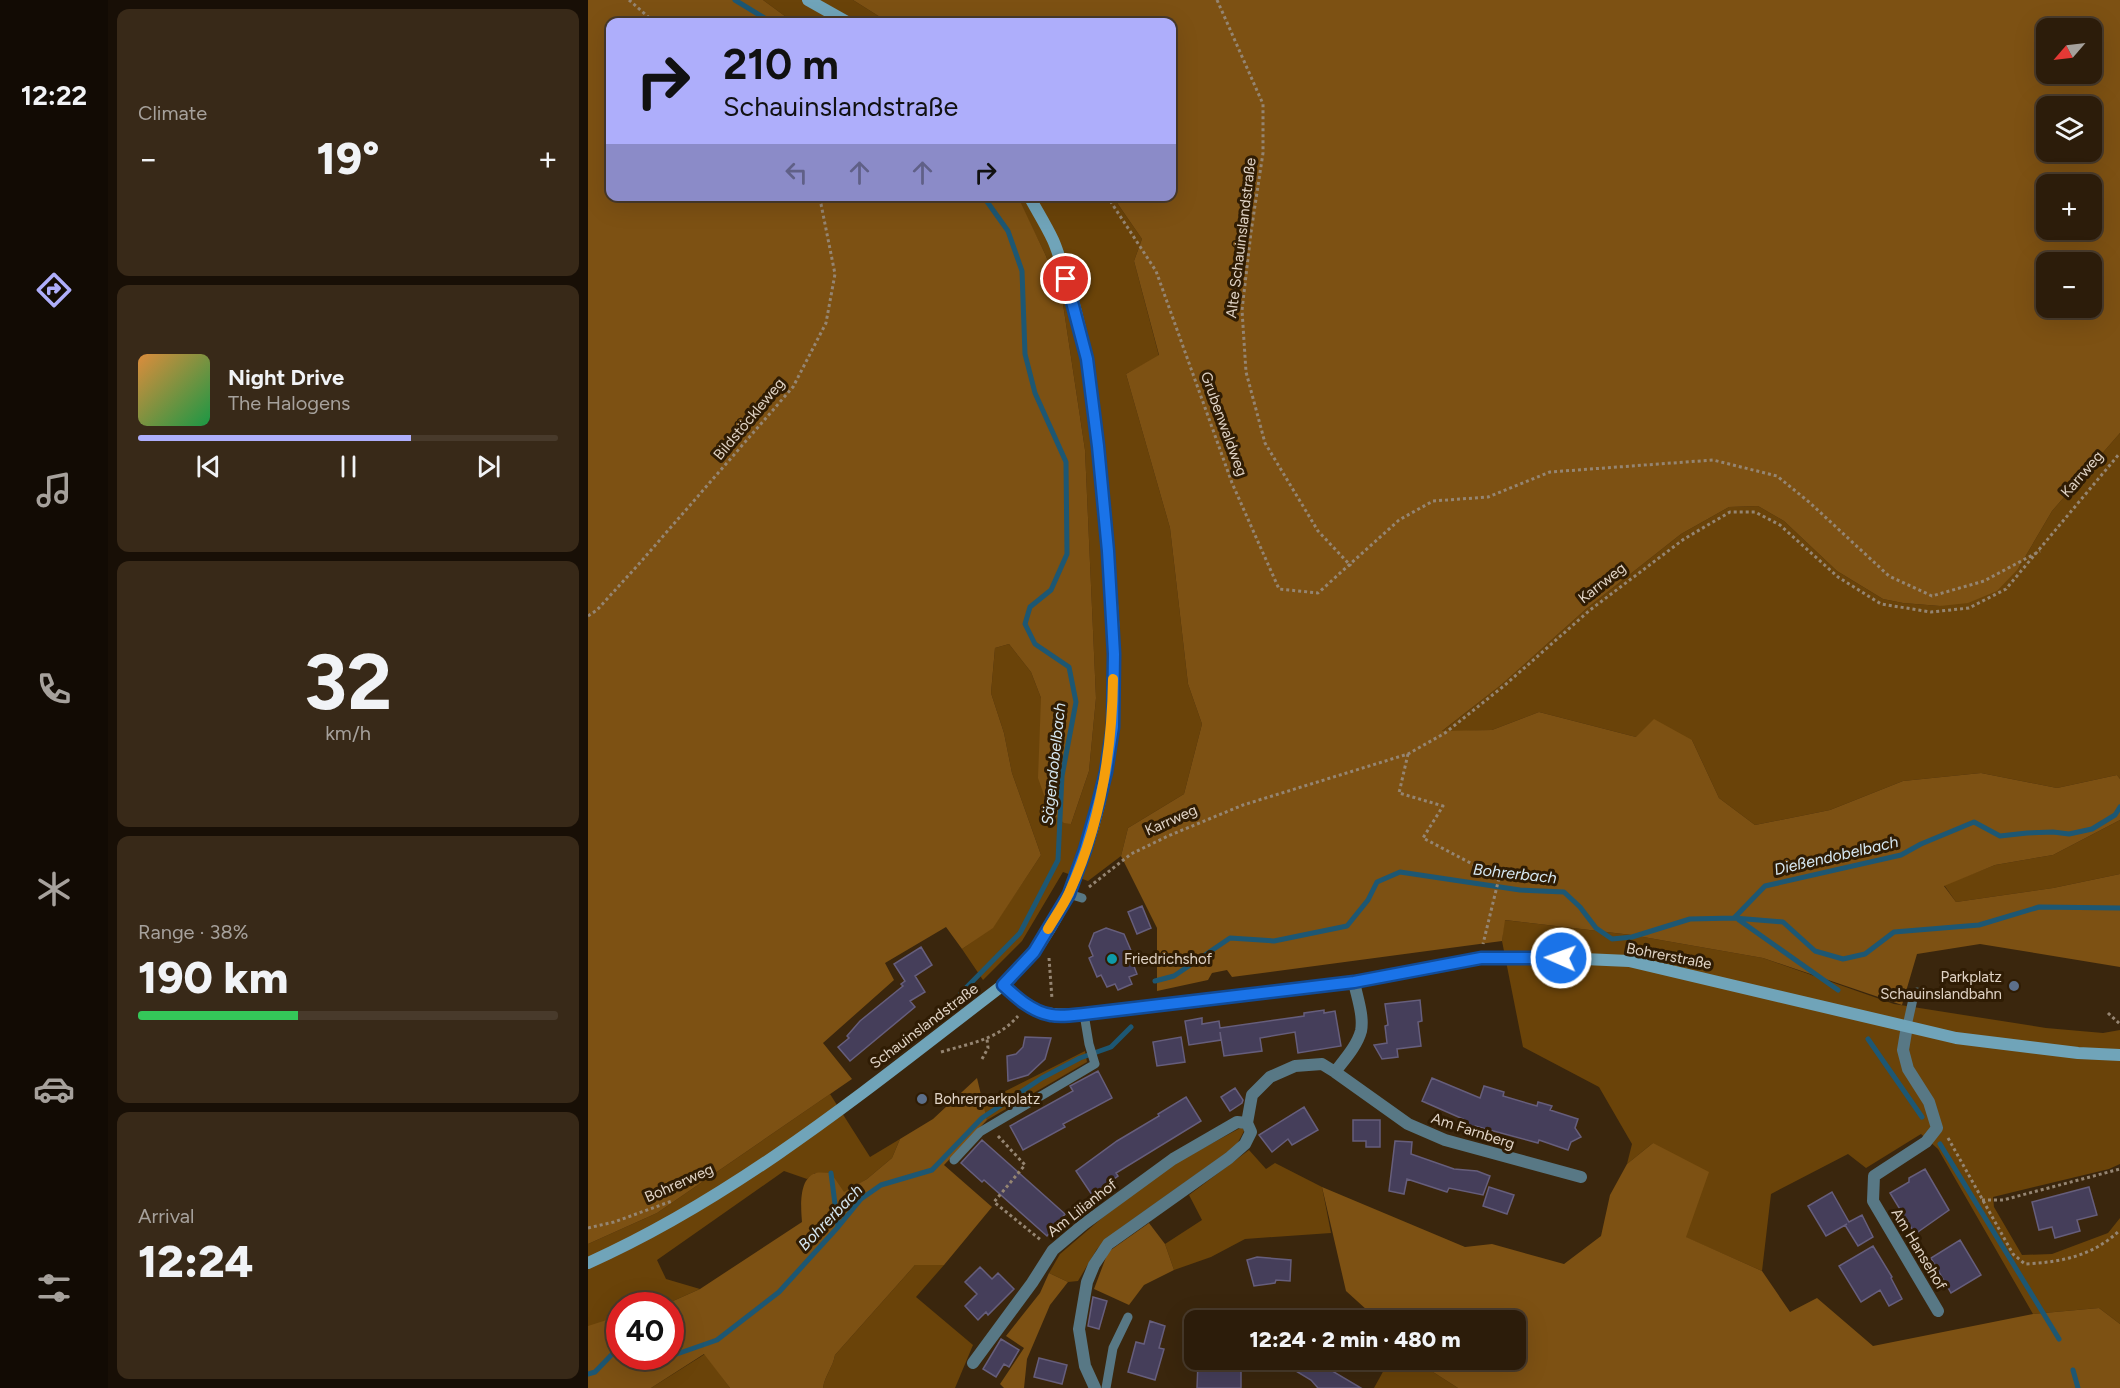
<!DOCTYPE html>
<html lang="en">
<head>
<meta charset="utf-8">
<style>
  body { margin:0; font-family:Figtree,sans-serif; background:#382918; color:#f1f3f6; height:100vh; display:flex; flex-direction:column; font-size:22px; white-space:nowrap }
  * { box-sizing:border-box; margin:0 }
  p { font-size:20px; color:#a6a19c }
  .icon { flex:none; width:33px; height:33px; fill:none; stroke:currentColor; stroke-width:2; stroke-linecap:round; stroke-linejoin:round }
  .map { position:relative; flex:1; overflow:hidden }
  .details { display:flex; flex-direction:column; gap:9px; padding:9px; background:#180f06; width:480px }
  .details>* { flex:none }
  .top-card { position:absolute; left:18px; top:18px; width:570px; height:183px; border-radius:12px; box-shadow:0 6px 24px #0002,0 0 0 2px #483a2b; background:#aeaefb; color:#111; overflow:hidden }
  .needle { width:39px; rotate:242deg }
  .fabs { position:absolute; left:1448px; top:18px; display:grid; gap:12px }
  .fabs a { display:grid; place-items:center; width:66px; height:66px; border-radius:12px; background:#2c1c0a; box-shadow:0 6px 24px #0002,0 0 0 2px #483a2b; font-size:30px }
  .speed { position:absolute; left:18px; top:1292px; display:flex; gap:12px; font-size:30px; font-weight:700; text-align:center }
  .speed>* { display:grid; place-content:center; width:78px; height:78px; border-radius:50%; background:#2c1c0a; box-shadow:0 6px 24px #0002,0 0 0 2px #483a2b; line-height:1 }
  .speed .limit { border:9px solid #d22; background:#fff; color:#111 }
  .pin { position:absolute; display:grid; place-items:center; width:51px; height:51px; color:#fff; margin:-26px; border:3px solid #fff; border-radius:50%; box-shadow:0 2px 6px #0007 }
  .me { position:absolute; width:66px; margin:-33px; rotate:272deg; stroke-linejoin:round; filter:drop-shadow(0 0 4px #0008) }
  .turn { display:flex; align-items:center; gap:21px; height:126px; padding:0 18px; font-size:27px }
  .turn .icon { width:78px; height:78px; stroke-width:2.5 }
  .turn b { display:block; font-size:42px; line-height:51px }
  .lanes { display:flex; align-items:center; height:57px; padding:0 18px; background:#0003; justify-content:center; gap:30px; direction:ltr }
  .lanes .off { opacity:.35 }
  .big { font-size:45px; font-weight:800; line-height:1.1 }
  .details .card { flex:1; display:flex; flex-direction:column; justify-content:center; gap:9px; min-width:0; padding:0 21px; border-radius:12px; background:#382918 }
  .details .dial { align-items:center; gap:0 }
  .dial b { font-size:78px; line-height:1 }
  .song { display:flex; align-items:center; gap:18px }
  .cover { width:72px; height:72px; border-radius:9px; background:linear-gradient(135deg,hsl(30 70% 55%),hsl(140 70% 35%)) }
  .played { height:6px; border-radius:3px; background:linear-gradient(90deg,#aeaefb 65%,#483a2b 65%) }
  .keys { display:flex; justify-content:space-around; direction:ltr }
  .heat { display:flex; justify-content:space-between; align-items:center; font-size:33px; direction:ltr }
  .charge { height:9px; border-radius:4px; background:linear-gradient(90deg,#34c759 38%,#483a2b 0) }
  .trip { position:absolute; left:596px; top:1310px; width:342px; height:60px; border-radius:12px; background:#2c1c0a; box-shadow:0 6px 24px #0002,0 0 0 2px #483a2b; font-weight:800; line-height:60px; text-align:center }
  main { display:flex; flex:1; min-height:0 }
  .menu { display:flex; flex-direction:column; width:108px; justify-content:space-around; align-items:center; background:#120b04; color:#a6a19c }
  .menu .icon { width:42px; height:42px }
  .menu .current { color:#aeaefb }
  .menu b { font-size:27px; color:#f1f3f6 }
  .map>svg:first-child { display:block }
  .green { fill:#6a4309 }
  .forest { fill:#7d5113; fill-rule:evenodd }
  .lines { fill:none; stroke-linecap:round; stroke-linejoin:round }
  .stream { stroke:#1d5773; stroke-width:5 }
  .building { fill:#453e5a; stroke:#665e7c; stroke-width:1.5 }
  .path { stroke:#958572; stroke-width:3; stroke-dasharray:3 3; stroke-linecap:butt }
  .lane { stroke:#587885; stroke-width:9 }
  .street { stroke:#587885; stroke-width:12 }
  .secondary { stroke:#70a4b9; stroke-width:12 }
  .route-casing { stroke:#114b97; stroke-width:15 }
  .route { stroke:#1a73e8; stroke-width:10 }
  .slow { stroke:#f59e0b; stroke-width:10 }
  .culture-dot { fill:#0f9aa8; stroke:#2f1c04; stroke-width:2 }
  .service-dot { fill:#5c6f8a; stroke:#2f1c04; stroke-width:2 }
  .labels { text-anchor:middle; stroke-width:6; stroke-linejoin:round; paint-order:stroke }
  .street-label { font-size:15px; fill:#e0d3c5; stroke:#2f1c04 }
  .poi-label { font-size:15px; fill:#e0d3c5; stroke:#2f1c04; text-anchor:start }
  .water-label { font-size:16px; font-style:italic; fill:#d5e7f2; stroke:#2f1c04 }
</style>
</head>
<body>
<main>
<nav class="menu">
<b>12:22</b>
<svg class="icon current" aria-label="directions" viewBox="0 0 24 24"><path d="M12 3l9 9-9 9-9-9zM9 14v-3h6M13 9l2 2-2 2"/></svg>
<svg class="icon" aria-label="music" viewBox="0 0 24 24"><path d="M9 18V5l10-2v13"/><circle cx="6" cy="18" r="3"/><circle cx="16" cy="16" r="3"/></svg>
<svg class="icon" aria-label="phone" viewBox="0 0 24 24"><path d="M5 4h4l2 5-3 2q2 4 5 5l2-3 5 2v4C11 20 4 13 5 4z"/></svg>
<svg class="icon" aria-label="climate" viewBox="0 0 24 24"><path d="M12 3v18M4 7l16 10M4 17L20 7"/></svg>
<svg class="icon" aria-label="car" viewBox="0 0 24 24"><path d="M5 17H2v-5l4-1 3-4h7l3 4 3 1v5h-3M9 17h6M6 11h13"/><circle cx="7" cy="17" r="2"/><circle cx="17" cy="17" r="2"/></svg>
<svg class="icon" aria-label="filters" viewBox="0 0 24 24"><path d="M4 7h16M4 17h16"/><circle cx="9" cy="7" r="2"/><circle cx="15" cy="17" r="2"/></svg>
</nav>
<section class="details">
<div class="card"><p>Climate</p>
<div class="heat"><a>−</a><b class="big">19°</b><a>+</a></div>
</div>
<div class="card">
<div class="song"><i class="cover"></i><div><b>Night Drive</b><p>The Halogens</p></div></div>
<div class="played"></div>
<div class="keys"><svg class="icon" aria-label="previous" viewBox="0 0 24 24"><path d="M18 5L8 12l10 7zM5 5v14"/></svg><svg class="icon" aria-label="pause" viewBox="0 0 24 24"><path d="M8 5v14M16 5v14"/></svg><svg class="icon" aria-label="next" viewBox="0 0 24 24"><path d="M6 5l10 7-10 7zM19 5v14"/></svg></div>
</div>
<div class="card dial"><b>32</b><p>km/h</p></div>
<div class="card"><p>Range · 38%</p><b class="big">190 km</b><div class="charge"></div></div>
<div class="card"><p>Arrival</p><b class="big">12:24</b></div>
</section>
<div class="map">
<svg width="1532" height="1388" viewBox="0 0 1532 1388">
  <rect width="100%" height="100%" fill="#3a260d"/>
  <path class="green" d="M175 0H265L300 22H205Z
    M429 197H525L554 239 546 261 571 356 538 374 582 528 600 684 614 724 596 794 540 828 533 856 500 881 475 872 434 941 395 980 374 949 405 927 453 855 424 773 416 733 403 693 407 648 421 644 443 672 453 698V737L483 824 501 771 508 698 497 450 475 304 458 256Z
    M1532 433V779L1529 775 1469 788 1393 773 1315 781 1242 810 1167 825 1131 798 1104 740 1048 737 951 712 904 730 853 732 913 685 998 609 1093 534 1141 507 1170 506 1196 521 1249 571 1295 599 1315 603 1352 606 1430 569 1464 511Z
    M1532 820V874L1465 888 1368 902 1356 885 1407 865 1465 855Z
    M916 920 1044 935 1175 958 1306 1004 1458 1028 1515 1033 1532 1030V1164L1521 1169 1405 1197 1406 1207 1434 1255 1464 1254 1520 1233 1532 1218V1324L1511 1308 1445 1314 1350 1149 1333 1134 1278 1168 1260 1154 1183 1194 1174 1271 1097 1237 1065 1143 1039 1164 1044 1144 1011 1087 935 1047 914 941Z
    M497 1051 499 1062 399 1120 394 1103Z
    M242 1094 282 1157 312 1139 304 1158 279 1179 256 1193 227 1173 219 1179 196 1171 69 1260 78 1279 112 1289 76 1305H32L31 1318 0 1327V1244L69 1213Z
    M654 1127 656 1131 648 1146 531 1229 509 1249 490 1281 480 1282 461 1273 472 1254 514 1218 584 1165Z
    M661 1150 678 1169 687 1163 734 1187 743 1233 657 1239 623 1257 586 1270 577 1244 614 1220 601 1195Z
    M327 1265H356L328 1297 385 1345 367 1388H235C237 1375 245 1367 247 1355Z
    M117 1354 142 1388H63Z
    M802 1359H827L831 1363 870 1388H786Z"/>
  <path class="forest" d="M0 0H175L205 22H22V196L430 197 458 256 475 304 497 450 508 698 501 771 483 824 476 823 462 812 450 778 453 698 443 672 421 644 407 648 403 693 416 733 424 773 453 855 405 928 374 949 358 927 297 963 306 980 235 1043 264 1079 69 1213 0 1244Z
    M265 0H1532V433L1464 511 1430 569 1409 591 1380 603 1352 606 1315 603 1295 599 1249 571 1196 521 1170 506 1141 507 1093 534 998 609 913 685 854 731 904 730 951 712 1048 737 1066 719 1104 740 1131 798 1167 825 1242 810 1315 781 1393 773 1469 788 1529 775 1532 779V820L1465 855 1407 865 1356 886 1368 902 1465 888 1532 874V967L1392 944 1329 954 1314 1005 1175 958 1044 935 917 920 914 941 644 977 639 970 624 973 620 980 569 991V928L533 856 540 828 596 794 614 724 600 684 582 528 538 374 571 355 546 261 554 239 525 197 584 196V22H300ZM1458 28H1503V74H1458ZM1458 106H1503V152H1458ZM1458 184H1503V230H1458ZM1458 262H1503V308H1458Z
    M389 1078 399 1120 356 1165 404 1207 356 1265H327L247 1355C245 1367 237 1375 235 1388H142L116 1354 63 1388H0V1326L31 1316 32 1356H82V1305H76L112 1289 214 1222C213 1209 210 1178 228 1173 232 1172 238 1173 243 1173L256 1192 279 1179 304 1158 312 1139 345 1119Z
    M1065 1143 1121 1172 1098 1237 1174 1271 1202 1312 1229 1298 1285 1346 1445 1314 1511 1308 1532 1324V1388H870L831 1363 827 1359H927V1320H790L758 1291 734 1187 877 1247 904 1244 976 1264 1013 1236 1022 1195 1039 1164Z
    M561 1223 577 1244 586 1270 556 1285 541 1305 506 1289 520 1252Z
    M461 1273 480 1282 462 1305 439 1359 436 1388H416L412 1384 436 1348 418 1336 452 1293Z"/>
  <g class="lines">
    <path class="stream" d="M147 0 183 22
      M1146 918 1177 886 1313 855 1333 844 1386 822 1412 836 1439 833 1465 832 1481 834 1504 829 1527 815 1532 807
      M1151 920 1250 990
      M567 981 586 976 642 938 686 941 759 926 780 900 789 882 812 872 932 890 976 892 992 907 1008 928 1024 939 1044 937 1102 919 1146 918 1195 922 1227 951 1255 959 1277 954 1306 932 1391 925 1451 907 1532 908
      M373 993 432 933 470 860 474 776 488 702 481 667 447 644 437 624 442 607 463 590 479 554 478 462 447 393 437 354 434 271 420 231 395 196
      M1280 1039 1334 1117
      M1352 1144 1471 1339
      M243 1173 250 1227
      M82 1354 86 1355 129 1340 191 1292 250 1227 273 1199 293 1185 344 1170 394 1118 454 1078 492 1058 523 1047 543 1027
      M1485 1370 1490 1388
      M0 1374 7 1372 32 1346"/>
  </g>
  <path class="building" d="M554 906 563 928 549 934 540 912Z
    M518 928 536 934 547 960 544 961 549 974 541 977 544 984 530 990 527 984 519 987 513 975 509 977 501 958 505 956 501 946 506 933Z
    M333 947 344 965 327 976 337 992 322 1001 327 1007 262 1061 250 1047 261 1038 259 1036 272 1021 315 986 313 984 317 981 306 964Z
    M832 1000 834 1021 830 1022 833 1046 809 1049 810 1057 794 1059 786 1045 799 1043 797 1026 800 1025 797 1004Z
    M736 1010V1013L747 1011 753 1046 710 1053 707 1032 672 1038 674 1051 636 1056 632 1032 633 1040 601 1045 597 1021 614 1018V1024L631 1021 632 1028 716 1016V1013Z
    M437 1037 463 1038 457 1059 440 1075 420 1081 419 1056 428 1054 435 1047Z
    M593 1037 597 1062 569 1066 565 1042Z
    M510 1071 524 1098 475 1124 477 1127 435 1150 422 1126 485 1091 482 1086Z
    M844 1078 892 1098 896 1086 916 1092 915 1096 949 1106 950 1102 964 1106 962 1110 990 1119 987 1128 993 1137 983 1142 980 1150 951 1140 950 1143 887 1126 886 1132 873 1127 875 1119 834 1101Z
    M647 1088 655 1100 654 1103 642 1111 633 1097Z
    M598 1097 613 1121 528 1173 530 1176 504 1195 488 1171 529 1141 571 1116 570 1114Z
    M716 1107 730 1130 704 1145 700 1139 684 1152 671 1135Z
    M765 1120H792V1147H778V1141H765Z
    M394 1140 477 1214 459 1236 396 1180 394 1182 373 1163Z
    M807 1141 824 1142 823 1154 866 1169 889 1171 902 1176 895 1195 861 1188 859 1192 819 1179 816 1194 801 1191Z
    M1337 1169 1361 1210 1327 1234 1302 1193 1321 1182V1178Z
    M901 1187 926 1195 919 1214 895 1206Z
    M1501 1187 1509 1215 1489 1220 1492 1231 1467 1238 1464 1227 1451 1230 1444 1202Z
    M1244 1192 1261 1222 1274 1215 1285 1237 1270 1246 1257 1225 1259 1224 1238 1236 1220 1206Z
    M1372 1240 1393 1275 1363 1293 1343 1258Z
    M1285 1246 1304 1277 1303 1278 1314 1299 1301 1306 1292 1290 1273 1302 1251 1266Z
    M669 1257 703 1260 702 1281 688 1280 687 1283 666 1286 659 1260Z
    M392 1267 404 1279 410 1273 426 1289 400 1315 398 1312 390 1320 377 1306 389 1294 377 1282Z
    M505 1297 519 1301 511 1329 500 1326Z
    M562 1321 577 1326 571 1348 576 1349 567 1380 540 1372 548 1342 556 1344Z
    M413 1339 431 1350 421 1367 416 1364 408 1377 395 1369Z
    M451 1358 479 1365 474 1384 446 1377Z
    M688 1359H724L773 1388H730L723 1380Z
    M610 1362 653 1363V1388H609Z"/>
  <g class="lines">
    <path class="path" d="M41 0 66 22
      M629 0 675 104V153L663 232 654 310 658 372 677 443 730 531 763 566
      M519 196 568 271 644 483 691 589 730 593 811 520 845 501 900 497 962 472 1125 460 1189 476 1221 502 1301 576 1344 596 1396 581 1452 551
      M0 616 9 610 50 565 205 387 238 323 247 274 233 204 229 196
      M820 754 811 793 855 806 835 838 911 878 895 944
      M501 887 543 854 580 836 655 805 820 754 857 733 917 685 1002 610 1096 539 1142 512H1167L1192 525 1250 577 1293 604 1343 612 1381 608 1418 589 1532 453
      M461 958 464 999
      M1520 1013 1532 1024
      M353 1052C383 1043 409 1040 430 1016
      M394 1059 400 1048 399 1039
      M410 1136 437 1165 406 1202 454 1241
      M1360 1138 1425 1254 1437 1264C1474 1262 1505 1256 1532 1230
      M1394 1200H1415L1532 1169
      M0 1228 26 1222 84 1201"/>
    <path class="lane" d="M481 894 494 898
      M1319 1026 1325 999 1329 992
      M366 1160 392 1132 507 1064 501 1044 496 1014
      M518 1388 525 1348 540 1317"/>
    <path class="street" d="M1319 1026 1315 1050 1320 1069 1341 1102 1349 1128 1338 1142 1286 1176 1285 1201 1350 1311
      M747 1072 820 1124 857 1140 993 1177
      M659 1123 664 1095 682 1077 707 1066 734 1064 747 1072C756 1060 769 1046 773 1031 776 1016 769 997 766 982
      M385 1363 444 1283 465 1250 496 1224 585 1159 649 1122 659 1123 663 1132 657 1144 641 1158 520 1244 506 1265 499 1282 491 1329 497 1366 507 1388"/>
    <path class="secondary" d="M220 0 259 22
      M415 985C446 1014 454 1016 496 1014L766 982 893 958 951 957 1041 961 1368 1038 1490 1053 1532 1055
      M0 1263C152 1195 283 1086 415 985 425 975 437 964 446 952 491 892 517 802 524 728 531 655 522 579 516 506 509 428 502 349 477 275 473 263 470 251 465 240 458 225 449 211 441 196"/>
  </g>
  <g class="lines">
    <defs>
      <path id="route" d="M478 279 499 359 510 446 520 551 526 654 525 727 518 772 510 804 497 850 481 894 446 952 415 985C428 997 444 1012 463 1015 473 1017 486 1015 496 1014L766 982 893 958H973"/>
    </defs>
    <use href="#route" class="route-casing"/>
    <use href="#route" class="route"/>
    <path class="slow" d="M460 929C467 917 475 906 481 893 512 826 524 752 525 679"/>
  </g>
  <circle class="culture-dot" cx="524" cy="959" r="6"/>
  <g class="service-dot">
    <circle cx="1426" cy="986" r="6"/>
    <circle cx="334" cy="1099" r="6"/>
  </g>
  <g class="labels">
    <g class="street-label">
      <text transform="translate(653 238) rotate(-83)" y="5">Alte Schauinslandstraße</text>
      <text transform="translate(161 419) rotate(-50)" y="5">Bildstöckleweg</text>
      <text transform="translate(636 424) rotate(70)" y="5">Grubenwaldweg</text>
      <text transform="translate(1494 474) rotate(-49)" y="5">Karrweg</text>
      <text transform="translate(1014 583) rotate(-38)" y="5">Karrweg</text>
      <text transform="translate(583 820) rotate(-24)" y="5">Karrweg</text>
      <text transform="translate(1081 956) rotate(11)" y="5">Bohrerstraße</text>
      <text transform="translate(336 1026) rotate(-37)" y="5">Schauinslandstraße</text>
      <text transform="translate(885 1131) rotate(18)" y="5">Am Farnberg</text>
      <text transform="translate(91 1183) rotate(-24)" y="5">Bohrerweg</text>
      <text transform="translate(494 1208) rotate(-38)" y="5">Am Lilianhof</text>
      <text transform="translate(1331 1249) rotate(59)" y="5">Am Hansehof</text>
    </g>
    <g class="poi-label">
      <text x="536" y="964">Friedrichshof</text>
      <text x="1414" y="982" text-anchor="end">Parkplatz<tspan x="1414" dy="17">Schauinslandbahn</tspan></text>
      <text x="346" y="1104">Bohrerparkplatz</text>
    </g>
    <g class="water-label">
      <text transform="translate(465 764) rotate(-84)" y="6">Sägendobelbach</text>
      <text transform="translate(1248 855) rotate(-13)" y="6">Dießendobelbach</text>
      <text transform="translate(927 873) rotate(6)" y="6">Bohrerbach</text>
      <text transform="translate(242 1217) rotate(-46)" y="6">Bohrerbach</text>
    </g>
  </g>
</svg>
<div class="fabs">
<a><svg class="needle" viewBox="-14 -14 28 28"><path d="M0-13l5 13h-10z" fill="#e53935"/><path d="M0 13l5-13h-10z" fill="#a6a19c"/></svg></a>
<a><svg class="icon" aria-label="layers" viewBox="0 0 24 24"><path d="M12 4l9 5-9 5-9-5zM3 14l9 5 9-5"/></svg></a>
<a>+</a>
<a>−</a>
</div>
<div class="speed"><div class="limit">40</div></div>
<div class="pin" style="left:478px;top:279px;background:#d93025"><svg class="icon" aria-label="arrive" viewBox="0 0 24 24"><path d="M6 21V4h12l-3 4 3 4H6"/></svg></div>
<svg class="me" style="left:973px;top:958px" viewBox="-20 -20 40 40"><circle r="17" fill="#1a73e8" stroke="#fff" stroke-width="3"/><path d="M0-11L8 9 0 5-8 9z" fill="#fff"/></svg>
<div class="trip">12:24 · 2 min · 480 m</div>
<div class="top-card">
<div class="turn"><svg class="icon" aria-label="right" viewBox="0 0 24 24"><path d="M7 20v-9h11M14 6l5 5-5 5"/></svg><div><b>210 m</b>Schauinslandstraße</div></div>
<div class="lanes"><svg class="icon off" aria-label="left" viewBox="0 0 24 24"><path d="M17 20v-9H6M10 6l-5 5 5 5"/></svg><svg class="icon off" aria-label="ahead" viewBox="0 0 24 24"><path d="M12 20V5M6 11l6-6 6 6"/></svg><svg class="icon off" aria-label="ahead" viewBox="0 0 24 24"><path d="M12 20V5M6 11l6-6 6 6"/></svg><svg class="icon" aria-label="right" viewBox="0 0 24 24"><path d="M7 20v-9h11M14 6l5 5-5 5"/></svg></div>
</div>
</div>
</main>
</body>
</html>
